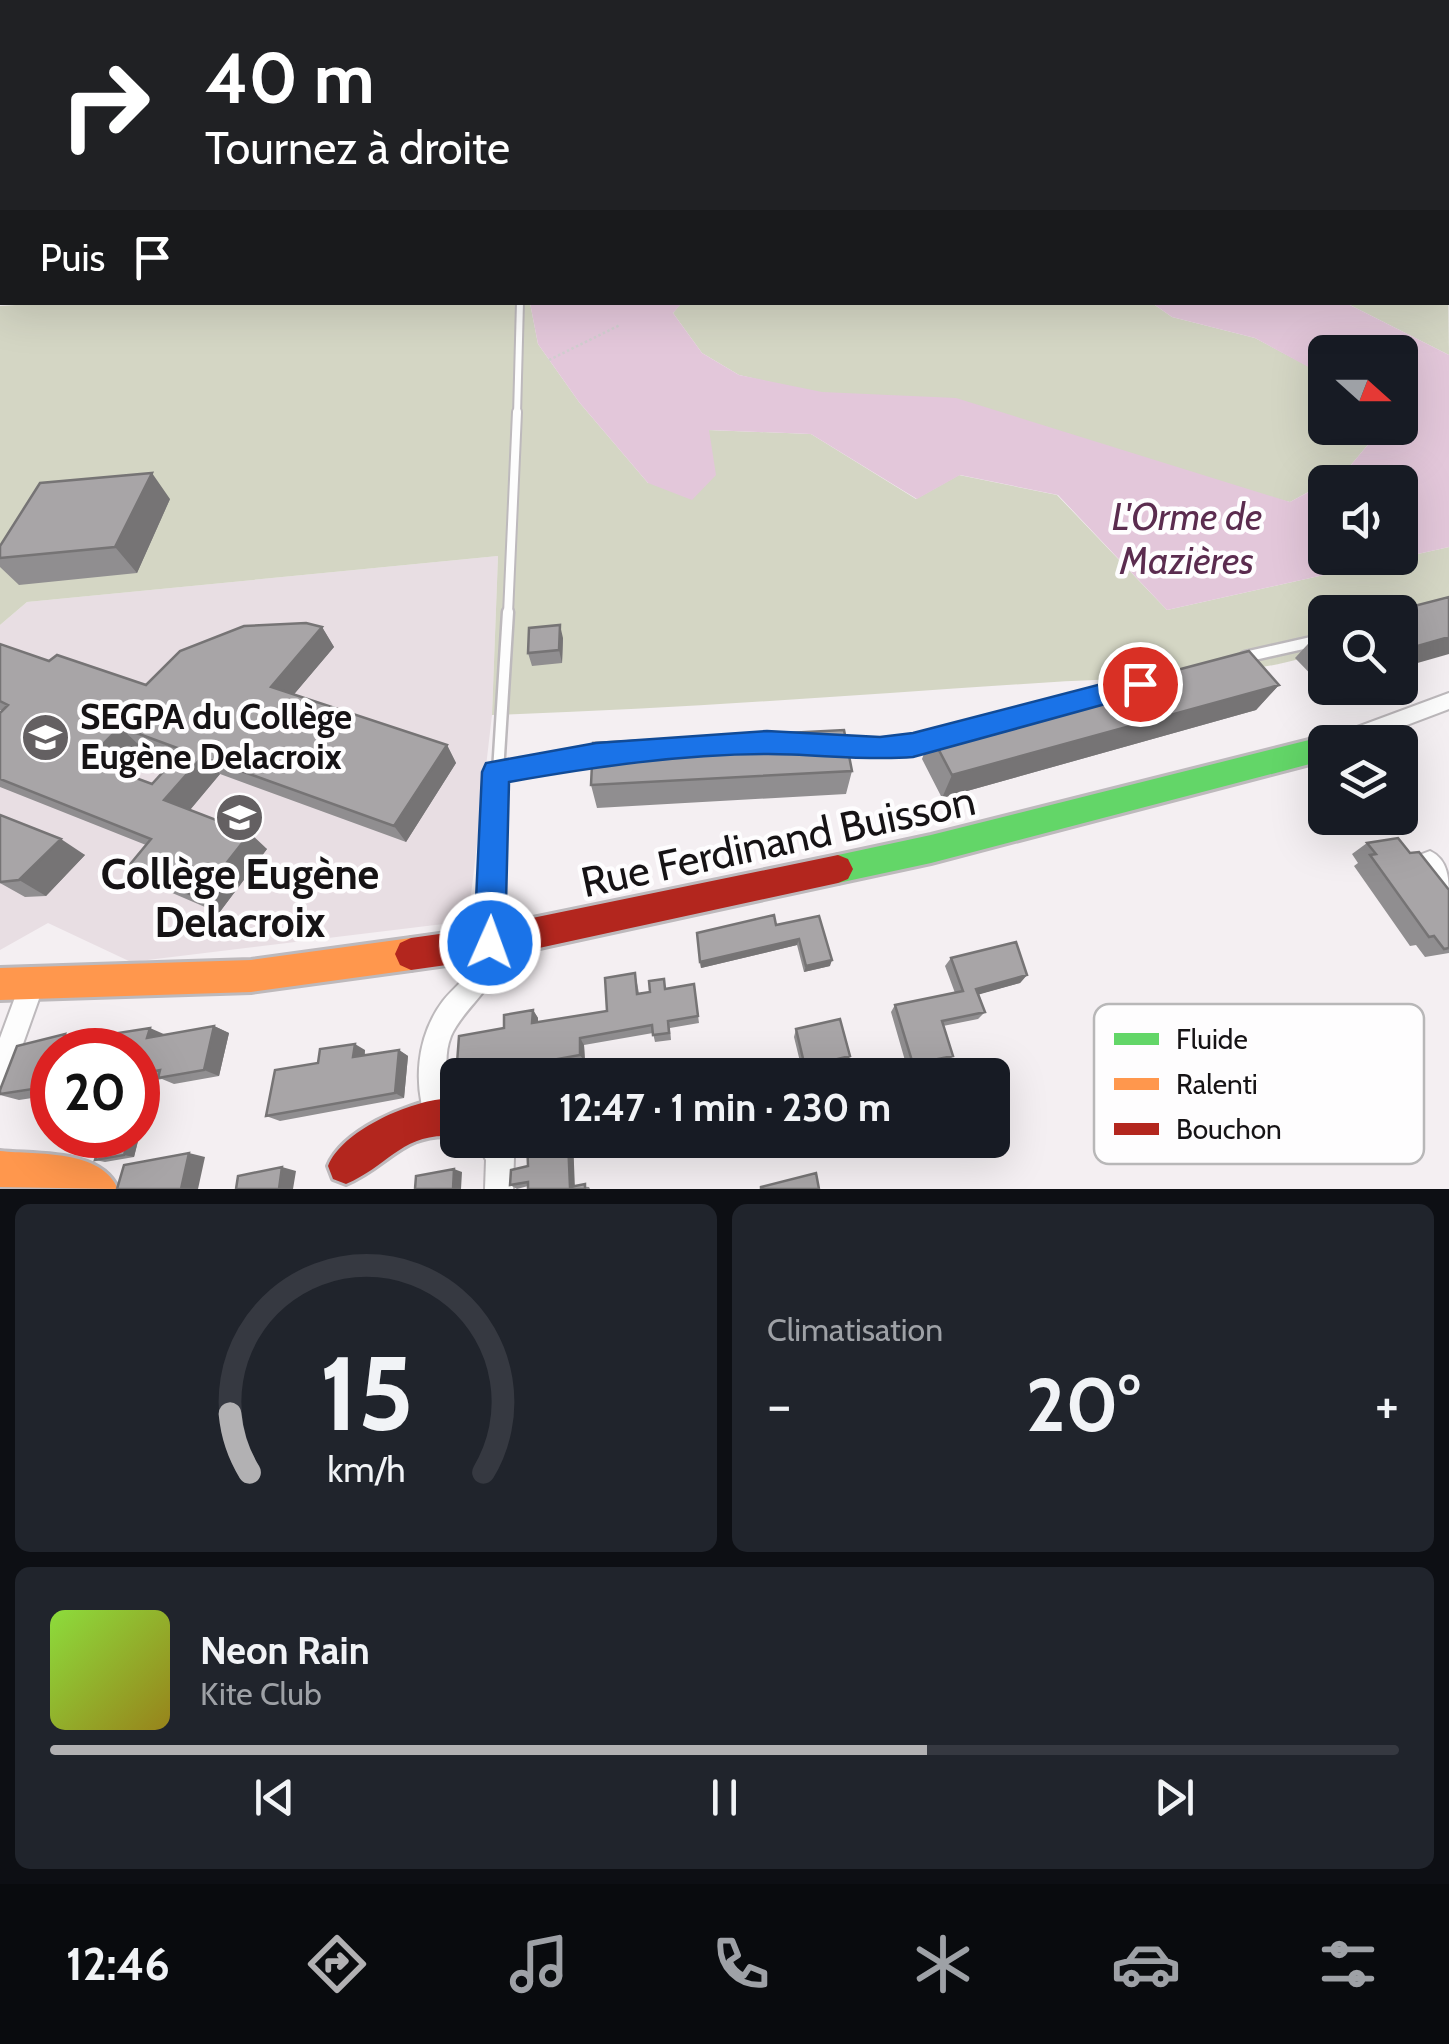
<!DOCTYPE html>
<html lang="fr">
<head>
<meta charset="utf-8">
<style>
  body { margin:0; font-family:Cabin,sans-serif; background:#20242c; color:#f1f3f6; height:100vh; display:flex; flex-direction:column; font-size:38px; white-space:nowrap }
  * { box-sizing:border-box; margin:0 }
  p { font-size:32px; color:#9ea1a6 }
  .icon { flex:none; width:55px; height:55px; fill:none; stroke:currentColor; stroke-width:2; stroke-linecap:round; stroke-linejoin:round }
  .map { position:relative; height:1189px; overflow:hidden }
  .drawer { display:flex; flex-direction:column; gap:15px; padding:15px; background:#0d0f14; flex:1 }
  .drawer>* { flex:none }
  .guide { position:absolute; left:0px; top:0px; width:1450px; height:305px; box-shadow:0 10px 40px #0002; background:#202124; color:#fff; overflow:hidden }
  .needle { width:65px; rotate:111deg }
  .tools { position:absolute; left:1308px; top:335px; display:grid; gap:20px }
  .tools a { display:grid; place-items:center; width:110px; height:110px; border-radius:15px; background:#171b24; box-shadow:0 10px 40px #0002; font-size:50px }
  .speed { position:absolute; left:30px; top:1028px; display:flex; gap:20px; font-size:50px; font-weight:700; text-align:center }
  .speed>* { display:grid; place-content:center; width:130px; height:130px; border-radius:50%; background:#171b24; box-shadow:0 10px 40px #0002; line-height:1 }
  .speed .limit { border:15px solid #d22; background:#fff; color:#111 }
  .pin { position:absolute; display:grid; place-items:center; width:85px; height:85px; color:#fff; margin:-42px; border:5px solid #fff; border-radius:50%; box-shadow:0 2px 10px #0007 }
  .me { position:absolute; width:110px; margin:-55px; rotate:2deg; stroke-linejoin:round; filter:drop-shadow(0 0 8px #0008) }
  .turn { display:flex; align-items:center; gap:35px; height:210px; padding:0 40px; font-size:45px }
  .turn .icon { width:130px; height:130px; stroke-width:2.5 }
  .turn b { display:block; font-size:70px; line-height:85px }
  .then { display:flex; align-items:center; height:95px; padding:0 40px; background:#0003; gap:20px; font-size:38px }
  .big { font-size:75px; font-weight:700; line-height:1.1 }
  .drawer .widget { flex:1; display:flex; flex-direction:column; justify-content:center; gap:15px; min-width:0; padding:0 35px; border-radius:15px; background:#20242c }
  .drawer .dial { align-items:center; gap:0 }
  .dial svg { height:260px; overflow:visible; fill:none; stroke:#363941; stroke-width:7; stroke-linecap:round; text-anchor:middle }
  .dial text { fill:#f1f3f6; stroke:none }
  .song { display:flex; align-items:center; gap:30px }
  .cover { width:120px; height:120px; border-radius:15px; background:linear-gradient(135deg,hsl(90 70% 55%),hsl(50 70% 35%)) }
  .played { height:10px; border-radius:5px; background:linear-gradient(90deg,#b2b1b3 65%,#363941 65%) }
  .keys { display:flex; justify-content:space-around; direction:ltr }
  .heat { display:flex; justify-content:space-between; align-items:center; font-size:55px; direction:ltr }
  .drawer .tiles { flex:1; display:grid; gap:15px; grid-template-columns:1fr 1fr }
  .widget:last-child { grid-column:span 2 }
  .trip { position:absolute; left:440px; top:1058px; width:570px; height:100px; border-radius:15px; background:#171b24; box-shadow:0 10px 40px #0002; font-weight:700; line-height:100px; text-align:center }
  .dock { display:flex; height:160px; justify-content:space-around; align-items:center; background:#090b0e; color:#9ea1a6 }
  .dock .icon { width:70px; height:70px }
  .dock .on { color:#b2b1b3 }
  .dock b { font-size:45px; color:#f1f3f6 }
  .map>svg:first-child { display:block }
  .built { fill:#e8dee3 }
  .green { fill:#d4d6c4 }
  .water { fill:#e3c7da }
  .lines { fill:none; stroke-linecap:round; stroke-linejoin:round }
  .lane-far3-casing { stroke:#bdb9bc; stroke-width:10 }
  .lane-far2-casing { stroke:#bdb9bc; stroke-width:12 }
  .lane-far1-casing { stroke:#bdb9bc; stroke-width:15 }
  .lane-casing { stroke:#bdb9bc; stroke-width:18 }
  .street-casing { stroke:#bdb9bc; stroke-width:4 }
  .fast-casing { stroke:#bdb9bc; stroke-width:6 }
  .slow-casing { stroke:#bdb9bc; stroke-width:6 }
  .jam-casing { stroke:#bdb9bc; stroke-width:6 }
  .path { stroke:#d0cecf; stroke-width:2.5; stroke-dasharray:2.5 2.5; stroke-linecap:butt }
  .lane-far3 { stroke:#fdfdfd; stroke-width:6 }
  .lane-far2 { stroke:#fdfdfd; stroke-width:8 }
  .lane-far1 { stroke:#fdfdfd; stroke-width:10 }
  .lane { stroke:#fdfdfd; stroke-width:12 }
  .street { fill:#fdfdfd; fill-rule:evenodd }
  .fast { fill:#63d668; fill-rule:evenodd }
  .slow { fill:#ff974d; fill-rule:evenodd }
  .jam { fill:#b3261e; fill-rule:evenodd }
  .wall { fill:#908e90; fill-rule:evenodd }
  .shaded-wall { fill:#767475 }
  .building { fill:#a8a5a7; stroke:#767475; stroke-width:2.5; fill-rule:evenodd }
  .route { fill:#1a73e8; stroke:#114b97; stroke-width:2.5 }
  .labels { text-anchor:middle; stroke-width:9; stroke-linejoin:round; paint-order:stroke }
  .poi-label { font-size:35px; font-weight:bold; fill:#161315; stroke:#fefdfe; text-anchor:start }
  .water-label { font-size:38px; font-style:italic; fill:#5b2c4f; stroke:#fefdfe }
  .near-street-label { font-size:42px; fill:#161315; stroke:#fefdfe }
  .near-poi-label { font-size:42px; font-weight:bold; fill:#161315; stroke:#fefdfe }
  .key { fill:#fefdfe; stroke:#b8b7b8; stroke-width:2.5 }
  .key-label { font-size:28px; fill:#161315 }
</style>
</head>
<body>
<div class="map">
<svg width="1449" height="1189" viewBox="0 0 1449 1189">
  <rect width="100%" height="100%" fill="#f4eff2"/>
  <path class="built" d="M498 556 492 715 468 921 131 962 48 923 0 950V625L27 602Z"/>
  <path class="green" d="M1448 282 1449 355 1346 303 1448 302Z
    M682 302 1152 303 1172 317 1255 338 1323 374 1325 428H1382L1345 472 1290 502 739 375 702 353 673 313Z
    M48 303H530L538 344 579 402 648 483 708 430 811 434 916 499 959 475 1057 495 1167 610 1449 547V596L1400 617V612H1325V650C1258 679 1130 677 1054 682 867 694 680 709 492 715L498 556 27 602 0 625V306Z"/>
  <path class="water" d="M530 303H682L673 313 702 353 739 375 822 392 956 398 1290 502 1325 483V558H1400V482H1326L1345 472 1382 428H1400V352H1325V376L1255 338 1172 317 1152 303H1346L1449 355V547L1167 610 1058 495 960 475 917 499 811 434 709 430 716 475 692 500 648 483 579 402 538 344Z"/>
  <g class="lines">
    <defs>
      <path id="lane-far3" d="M517 415 520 302"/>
      <path id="lane-far2" d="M508 614 517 412"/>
      <path id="lane-far1" d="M1245 657 1325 639
        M837 746 879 748 940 738
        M496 771 602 755
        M492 868 508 612"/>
      <path id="lane" d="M490 934 493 865"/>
      <path id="street" d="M1449 693V709L1362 742H1330L1333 736Z
        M1430 851C1449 860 1449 880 1449 900L1441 896 1419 862 1422 854Z
        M489 931 498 934C515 976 465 1003 451 1036 438 1069 458 1106 449 1128L439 1132 429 1128C412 1086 416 1037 443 1001 452 989 467 979 473 965 477 955 476 944 480 934Z
        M33 970 42 973 45 982 9 1083 0 1087V1038L24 973Z
        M475 1140H505L514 1157 513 1189H485L486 1160Z"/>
      <path id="fast" d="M1325 736 1336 742H1325V760L931 863 838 883 828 879 823 869 828 859 838 855 931 835Z"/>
      <path id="slow" d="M411 938 422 943 427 954 422 965 411 970 251 992 0 1000V968L251 960Z
        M0 1151C38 1155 101 1149 118 1189L0 1187Z"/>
      <path id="jam" d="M838 855 848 859 853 869 848 879 838 883 489 959 411 970 400 965 395 954 400 943 411 938 489 927Z
        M442 1099 458 1101V1137C403 1130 390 1166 346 1184L333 1179 328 1166C342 1131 406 1103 442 1099Z"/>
    </defs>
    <use href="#lane-far3" class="lane-far3-casing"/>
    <use href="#lane-far2" class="lane-far2-casing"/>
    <use href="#lane-far1" class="lane-far1-casing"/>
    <use href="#lane" class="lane-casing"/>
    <use href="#street" class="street-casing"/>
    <use href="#fast" class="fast-casing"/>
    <use href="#slow" class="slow-casing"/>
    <use href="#jam" class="jam-casing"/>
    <path class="path" d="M549 360 620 325"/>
    <use href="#lane-far3" class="lane-far3"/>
    <use href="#lane-far2" class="lane-far2"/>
    <use href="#lane-far1" class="lane-far1"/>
    <use href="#lane" class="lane"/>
    <use href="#street" class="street"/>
    <use href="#fast" class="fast"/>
    <use href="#slow" class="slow"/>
    <use href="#jam" class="jam"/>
  </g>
  <path class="wall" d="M170 499 137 573 19 585 0 567V546Z
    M322 627 334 647 294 694 447 745 456 763 406 842 220 774 190 810 267 849 219 913 149 883 127 868 146 845 0 787V713L2 711 0 710V644L49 661 146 685ZM139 745 175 758 152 784 115 770Z
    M1325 630V688H1333L1326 690 1295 658 1319 632Z
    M563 638 562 663 532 666 528 653Z
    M1279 685 1256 710 942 798 922 759 931 735Z
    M852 771 846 794 597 808 591 785Z
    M0 815 85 855 46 896 25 897 0 883Z
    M1367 843 1410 853 1449 890V953L1425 957 1416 945 1410 946 1354 866 1358 863 1352 854Z
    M819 916 830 966 804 972 797 945 701 968 697 933 776 925Z
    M951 958 1027 975 1020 983 979 994 985 1012 978 1019 943 1026 953 1056 947 1062 908 1071 891 1012 895 1005 955 993 945 966Z
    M635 973 639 993 650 992 649 981 664 979 666 989 694 984 699 1023 670 1028 671 1040 655 1042 653 1033 584 1045 585 1062 511 1075H458V1078L456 1077 459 1036 504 1028V1015L533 1010 538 1018V1022L607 1011 605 978Z
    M214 1026 229 1033 219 1076 174 1084 162 1079 138 1083V1050L166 1035Z
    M796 1029 847 1063 803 1074 794 1037Z
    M65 1034 83 1041 52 1050V1095L19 1100 0 1095Z
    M365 1050V1055L399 1050 408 1056 404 1098 280 1121 266 1116 318 1063Z
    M138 1120 143 1121 134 1157 105 1162 95 1160 138 1135Z
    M527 1140H573L574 1186 589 1187 590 1189H528V1186L517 1189 510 1185 528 1166Z"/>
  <path class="shaded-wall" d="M152 473 170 499 137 573 115 547Z
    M560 625 563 638 562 663 559 650Z
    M322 627 334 647 285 705 271 687Z
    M1449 637V654L1400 668V651Z
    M1279 685 1256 710 942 798 952 775Z
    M120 727 139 745 108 777 87 760Z
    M447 745 456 763 406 842 394 826Z
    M202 757 220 774 184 817 164 800Z
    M250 833 267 849 219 913 199 898Z
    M61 839 85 855 46 896 19 880Z
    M799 939 797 945 701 968 700 962Z
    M832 960 830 966 804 972 806 966Z
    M1027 975 1020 983 970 997 976 989Z
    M533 1010 538 1018V1031L532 1023Z
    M214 1026 229 1033 219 1076 204 1070Z
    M150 1028 166 1035 147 1038Z
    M65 1034 83 1041 80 1050H59Z
    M580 1038 584 1045 585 1062 580 1055Z
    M355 1044 365 1050 363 1064 353 1057Z
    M399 1050 408 1056 404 1098 395 1093Z
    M850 1056 847 1063 803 1074 805 1067Z
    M52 1069V1089L46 1087Z
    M138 1120 143 1121 134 1157 124 1155 130 1135H138Z
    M568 1140H573L575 1189 570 1187Z
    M189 1153 205 1157 198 1189H181Z
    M282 1167 296 1171 293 1189H279Z
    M454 1169 462 1172 461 1189H453Z"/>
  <path class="building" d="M152 473 115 547 0 558V546L40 483Z
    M1449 597V637L1400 651V612H1391Z
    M306 623 322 627 271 687 447 745 394 826 202 757 164 800 250 833 199 898 127 868 151 839 0 779V713L8 705 0 701V644L49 661 57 655 146 685 180 651 244 626ZM120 727 183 750 152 784 87 760Z
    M560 625 559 650 528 653 529 628Z
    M1249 651 1279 685 952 775 931 735Z
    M844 730 852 771 591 785 593 743Z
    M0 815 61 839 19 880 0 882Z
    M1398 838 1410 853 1419 852 1449 890V948L1444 949 1434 936 1429 937 1370 855 1376 854 1367 843Z
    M774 915 776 925 819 916 832 960 806 966 799 939 700 962 697 933Z
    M1016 942 1027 975 976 989 985 1012 942 1021 953 1056 913 1064 895 1005 963 991 951 958Z
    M635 973 637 994 650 992 649 981 664 979 665 989 694 984 698 1016 668 1021 669 1033 653 1035 652 1025 580 1038V1055L469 1075H458L456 1077 459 1036 504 1028V1015L533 1010 532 1023 607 1011 605 978Z
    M840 1019 850 1056 805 1067 796 1029Z
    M214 1026 204 1070 158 1078 160 1070 138 1074V1050H100L105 1035 150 1028 147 1038Z
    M65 1034 59 1050H52V1069L46 1087 0 1094V1090L17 1046Z
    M355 1044 353 1057 399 1050 395 1093 266 1116 275 1070 318 1063 320 1049Z
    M103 1135H130L124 1155 95 1160Z
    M527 1140H568L570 1187 585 1184V1189H528V1182L510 1185 511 1170 528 1166Z
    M189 1153 181 1189H117L124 1165Z
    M282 1167 279 1189H236L238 1176Z
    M454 1169 453 1189H415L416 1176Z
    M816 1173 819 1189H761V1187Z"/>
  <linearGradient id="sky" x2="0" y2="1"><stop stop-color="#a6bce2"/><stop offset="0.44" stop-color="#faf8f9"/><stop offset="1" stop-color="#faf8f9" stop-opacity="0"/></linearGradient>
  <rect width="1449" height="300" fill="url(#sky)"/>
  <path class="route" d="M1140 674 1149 677 1152 684 1149 692 913 757C864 761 817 754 768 754 682 754 594 767 509 782L505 943 501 954 490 958 478 954 474 943 482 772 486 763 596 743 767 731 880 737 913 733Z"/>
  <defs>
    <symbol id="school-disc" viewBox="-11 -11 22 22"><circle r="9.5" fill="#646062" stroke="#fefdfe"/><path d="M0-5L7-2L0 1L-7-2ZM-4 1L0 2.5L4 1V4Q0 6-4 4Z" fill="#fff"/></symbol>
  </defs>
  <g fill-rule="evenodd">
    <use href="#school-disc" x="18" y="710" width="55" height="55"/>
    <use href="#school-disc" x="212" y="790" width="55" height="55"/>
  </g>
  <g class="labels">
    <g class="poi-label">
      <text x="80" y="729">SEGPA du Collège<tspan x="80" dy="40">Eugène Delacroix</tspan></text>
    </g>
    <g class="water-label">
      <text x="1187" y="530">L'Orme de<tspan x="1187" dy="44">Mazières</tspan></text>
    </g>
    <g class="near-street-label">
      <text transform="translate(778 841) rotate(-12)" y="15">Rue Ferdinand Buisson</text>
    </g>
    <g class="near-poi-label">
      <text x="240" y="889">Collège Eugène<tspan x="240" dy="48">Delacroix</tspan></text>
    </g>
  </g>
  <rect x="1094" y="1004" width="330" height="160" rx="15" class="key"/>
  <rect x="1114" y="1033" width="45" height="12" fill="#63d668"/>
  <rect x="1114" y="1078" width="45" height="12" fill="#ff974d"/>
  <rect x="1114" y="1123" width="45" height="12" fill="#b3261e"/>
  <g class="key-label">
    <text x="1176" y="1049">Fluide</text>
    <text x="1176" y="1094">Ralenti</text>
    <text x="1176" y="1139">Bouchon</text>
  </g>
</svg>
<div class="tools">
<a><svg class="needle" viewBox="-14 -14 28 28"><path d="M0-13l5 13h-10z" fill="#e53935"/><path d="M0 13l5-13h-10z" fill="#9ea1a6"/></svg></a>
<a><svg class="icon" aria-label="sound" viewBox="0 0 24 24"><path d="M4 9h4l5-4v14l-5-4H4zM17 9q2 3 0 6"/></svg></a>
<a><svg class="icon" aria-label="search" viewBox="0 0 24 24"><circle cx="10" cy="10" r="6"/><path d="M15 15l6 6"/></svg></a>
<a><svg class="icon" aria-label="layers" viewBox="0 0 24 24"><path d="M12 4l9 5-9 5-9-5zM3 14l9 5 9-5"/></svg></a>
</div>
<div class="speed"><div class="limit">20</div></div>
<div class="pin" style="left:1140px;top:684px;background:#d93025"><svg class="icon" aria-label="arrive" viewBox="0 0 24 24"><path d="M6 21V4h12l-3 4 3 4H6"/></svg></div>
<svg class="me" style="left:490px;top:943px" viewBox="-20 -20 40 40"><circle r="17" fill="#1a73e8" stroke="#fff" stroke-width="3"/><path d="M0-11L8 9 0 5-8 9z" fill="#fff"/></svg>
<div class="trip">12:47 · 1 min · 230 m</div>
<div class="guide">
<div class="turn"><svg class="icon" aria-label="right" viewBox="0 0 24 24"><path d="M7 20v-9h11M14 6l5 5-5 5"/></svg><div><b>40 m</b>Tournez à droite</div></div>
<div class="then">Puis<svg class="icon" aria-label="arrive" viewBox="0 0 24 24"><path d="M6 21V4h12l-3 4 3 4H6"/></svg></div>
</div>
</div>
<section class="drawer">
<div class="tiles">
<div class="widget dial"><svg viewBox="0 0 100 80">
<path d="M14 69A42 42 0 1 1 86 69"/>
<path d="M14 69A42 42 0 0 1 8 51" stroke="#b2b1b3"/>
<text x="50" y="56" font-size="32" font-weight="700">15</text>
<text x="50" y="72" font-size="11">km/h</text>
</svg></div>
<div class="widget"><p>Climatisation</p>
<div class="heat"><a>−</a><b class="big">20°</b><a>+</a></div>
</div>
<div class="widget">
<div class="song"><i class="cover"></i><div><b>Neon Rain</b><p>Kite Club</p></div></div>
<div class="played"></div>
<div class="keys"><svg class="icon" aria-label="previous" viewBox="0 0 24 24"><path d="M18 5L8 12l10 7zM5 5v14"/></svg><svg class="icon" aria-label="pause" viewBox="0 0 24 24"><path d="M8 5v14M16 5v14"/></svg><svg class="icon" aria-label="next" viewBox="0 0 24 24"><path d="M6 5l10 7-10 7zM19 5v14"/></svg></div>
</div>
</div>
</section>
<nav class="dock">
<b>12:46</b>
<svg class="icon on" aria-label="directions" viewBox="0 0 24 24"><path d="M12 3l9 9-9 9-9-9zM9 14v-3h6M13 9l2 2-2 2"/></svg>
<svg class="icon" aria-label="music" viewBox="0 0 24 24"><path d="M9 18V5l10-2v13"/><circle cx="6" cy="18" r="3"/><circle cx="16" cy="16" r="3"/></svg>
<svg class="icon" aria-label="phone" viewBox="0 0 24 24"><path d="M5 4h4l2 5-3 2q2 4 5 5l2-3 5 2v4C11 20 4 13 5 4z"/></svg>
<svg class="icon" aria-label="climate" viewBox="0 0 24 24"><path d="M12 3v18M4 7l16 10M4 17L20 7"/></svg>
<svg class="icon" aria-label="car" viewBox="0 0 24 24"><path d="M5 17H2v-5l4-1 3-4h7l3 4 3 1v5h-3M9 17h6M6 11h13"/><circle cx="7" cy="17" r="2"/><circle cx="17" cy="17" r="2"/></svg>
<svg class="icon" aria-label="filters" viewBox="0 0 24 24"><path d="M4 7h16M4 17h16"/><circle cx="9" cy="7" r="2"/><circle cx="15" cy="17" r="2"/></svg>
</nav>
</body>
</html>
